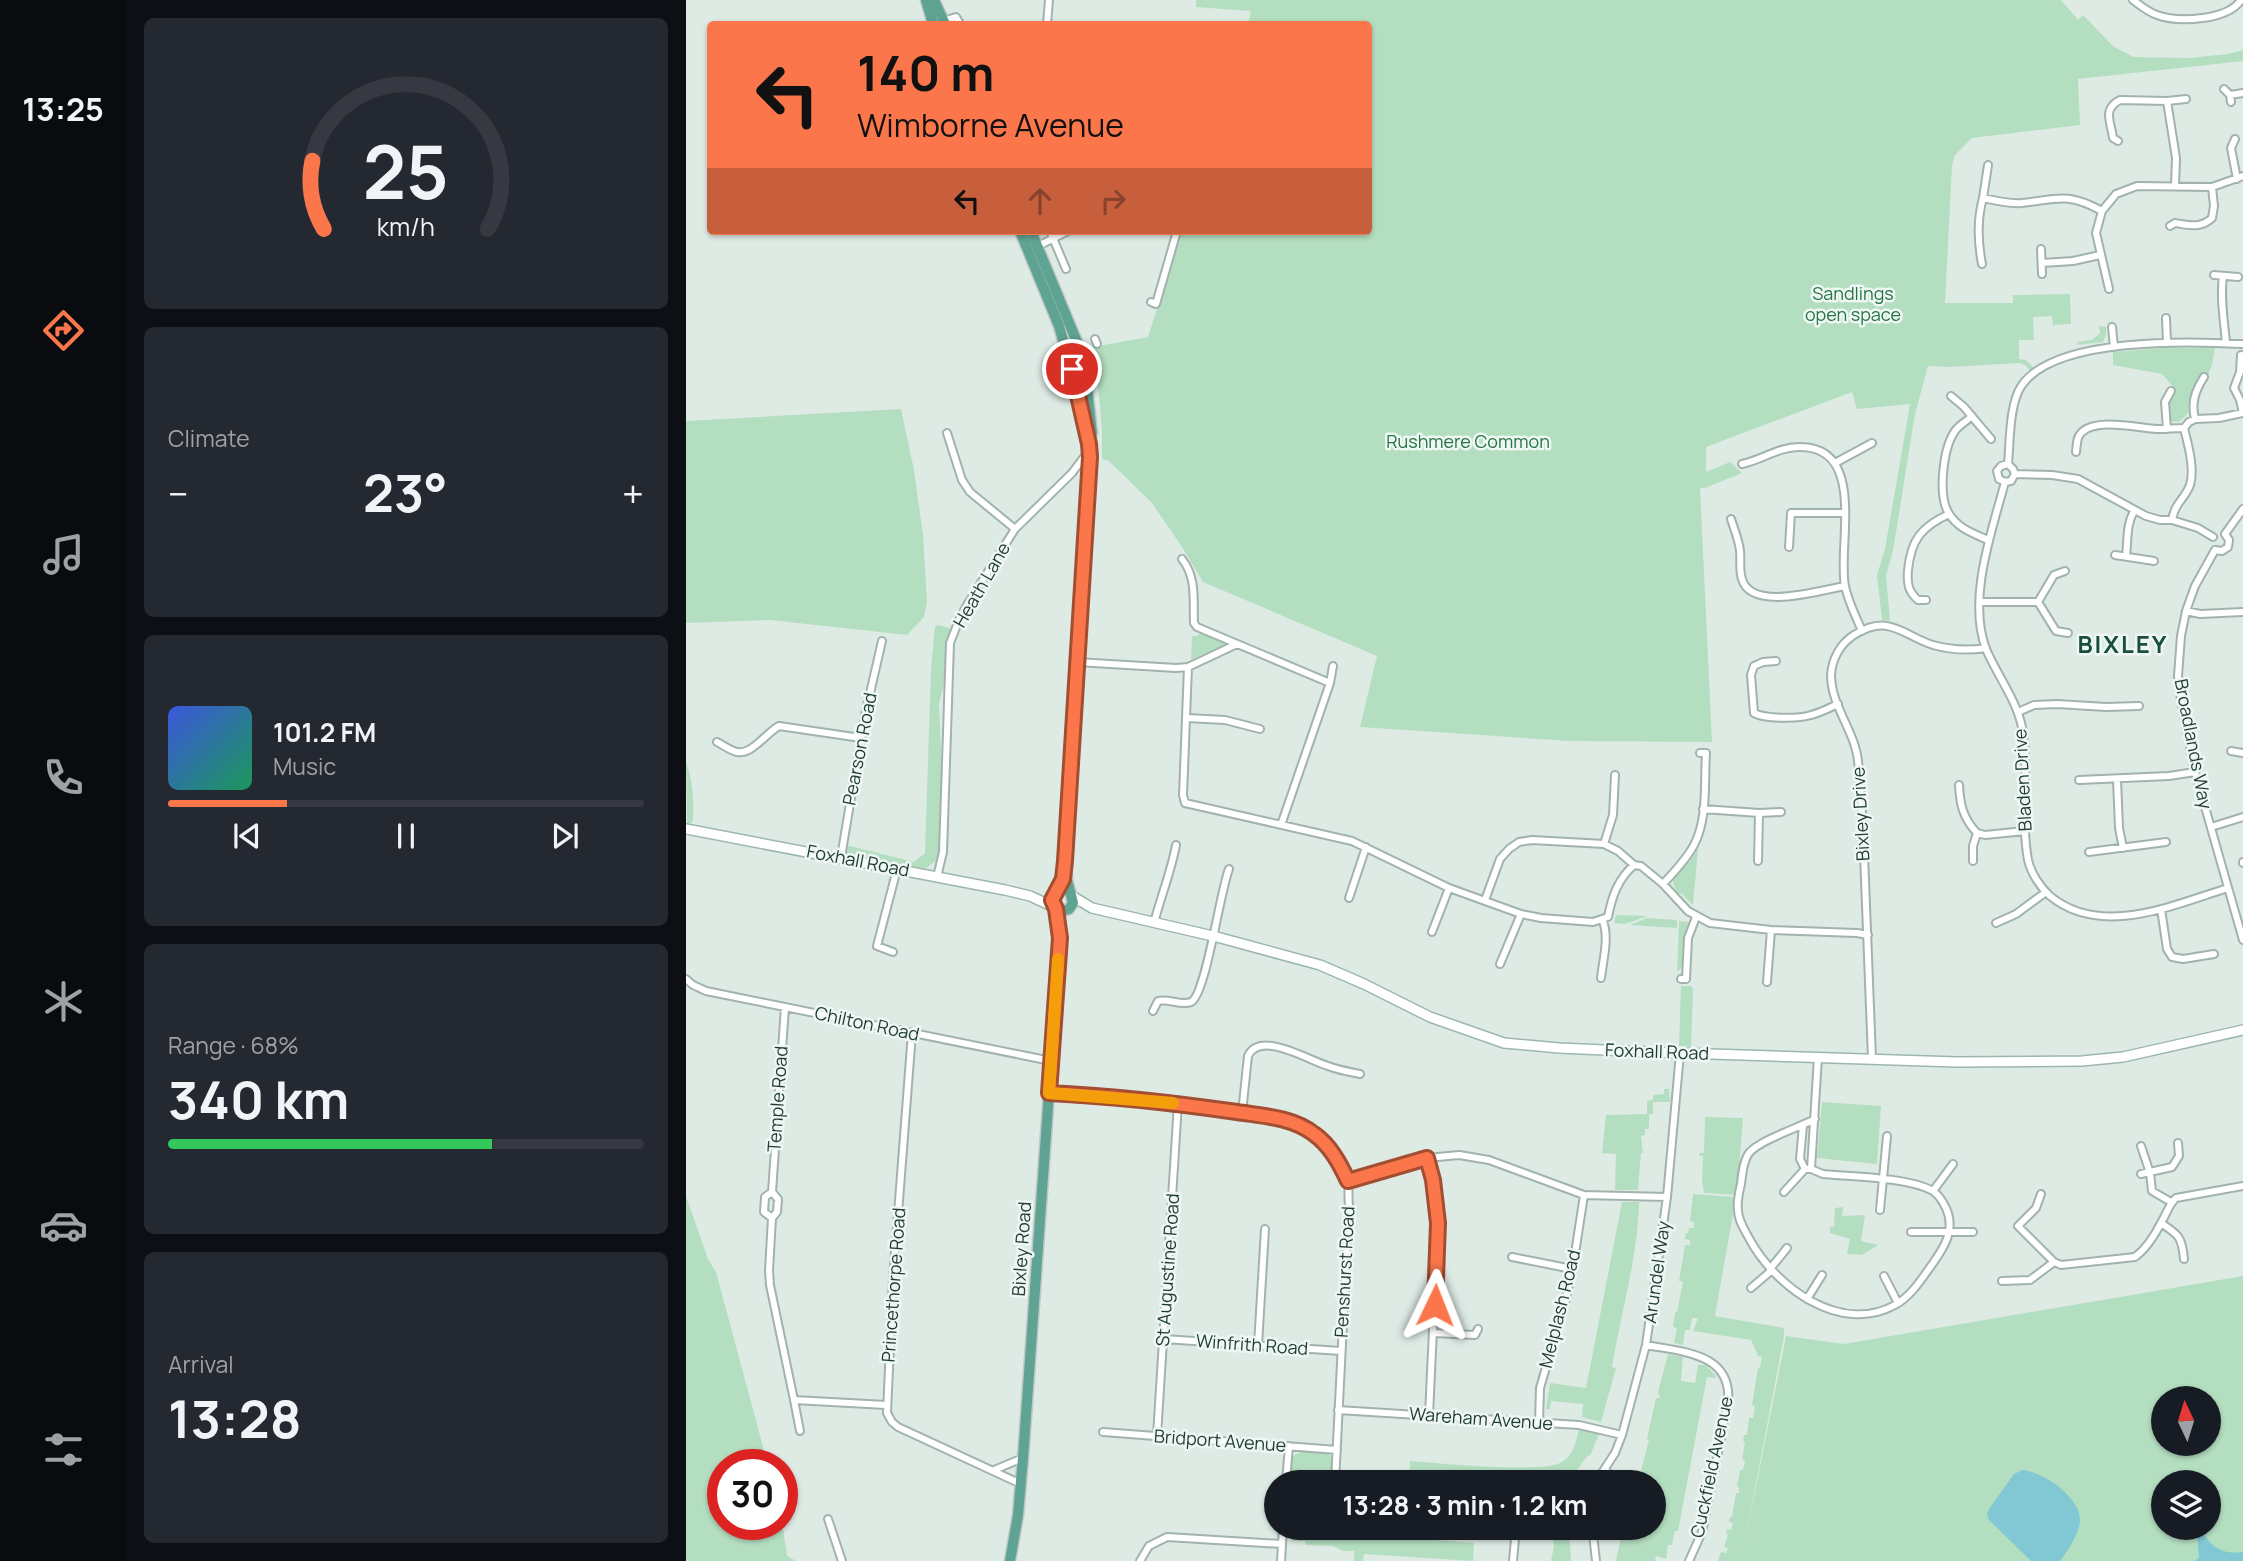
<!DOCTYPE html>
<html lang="en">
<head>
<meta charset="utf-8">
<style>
  body { margin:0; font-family:Manrope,sans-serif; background:#242831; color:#f1f3f6; height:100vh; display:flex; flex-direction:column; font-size:26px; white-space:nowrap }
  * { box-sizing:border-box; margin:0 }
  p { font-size:23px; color:#9ea1a6 }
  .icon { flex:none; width:38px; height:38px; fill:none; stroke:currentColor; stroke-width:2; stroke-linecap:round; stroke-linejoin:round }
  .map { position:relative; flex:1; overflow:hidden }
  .drawer { display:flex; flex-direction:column; gap:18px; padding:18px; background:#0d0f14; width:560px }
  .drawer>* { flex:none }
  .banner { position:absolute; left:21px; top:21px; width:665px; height:214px; border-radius:7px; box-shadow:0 2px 5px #0004; background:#fb774b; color:#111; overflow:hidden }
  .needle { width:46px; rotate:356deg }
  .buttons { position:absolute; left:1465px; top:1386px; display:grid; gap:14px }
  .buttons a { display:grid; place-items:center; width:70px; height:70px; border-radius:50%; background:#171b24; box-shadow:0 2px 5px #0004; font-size:35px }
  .speed { position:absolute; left:21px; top:1449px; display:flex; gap:14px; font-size:35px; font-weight:700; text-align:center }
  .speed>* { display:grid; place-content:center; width:91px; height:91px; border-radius:50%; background:#171b24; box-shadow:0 2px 5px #0004; line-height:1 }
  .speed .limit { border:10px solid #d22; background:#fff; color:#111 }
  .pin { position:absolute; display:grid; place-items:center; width:60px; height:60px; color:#fff; margin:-30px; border:4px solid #fff; border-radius:50%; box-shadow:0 2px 7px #0007 }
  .me { position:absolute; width:77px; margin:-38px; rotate:2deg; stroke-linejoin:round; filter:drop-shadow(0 0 5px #0008) }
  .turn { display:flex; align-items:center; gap:24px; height:147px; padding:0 35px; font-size:32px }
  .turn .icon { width:91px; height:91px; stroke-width:2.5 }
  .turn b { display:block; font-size:49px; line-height:60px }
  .lanes { display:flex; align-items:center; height:66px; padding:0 35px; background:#0003; justify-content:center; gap:35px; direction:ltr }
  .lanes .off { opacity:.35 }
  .big { font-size:52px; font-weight:700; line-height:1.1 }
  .drawer .tile { flex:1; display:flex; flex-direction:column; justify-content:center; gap:10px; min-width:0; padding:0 24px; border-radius:10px; background:#242831 }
  .drawer .dial { align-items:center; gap:0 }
  .dial svg { height:182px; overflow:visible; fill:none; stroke:#363941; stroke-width:7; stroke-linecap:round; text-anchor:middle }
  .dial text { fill:#f1f3f6; stroke:none }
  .song { display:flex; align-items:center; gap:21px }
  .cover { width:84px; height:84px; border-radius:10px; background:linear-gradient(135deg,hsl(230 70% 55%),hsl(150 70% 35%)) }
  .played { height:7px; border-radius:4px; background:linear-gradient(90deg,#fb774b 25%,#363941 25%) }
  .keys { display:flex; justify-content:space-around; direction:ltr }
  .heat { display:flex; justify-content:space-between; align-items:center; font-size:38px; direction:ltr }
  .charge { height:10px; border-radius:5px; background:linear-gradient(90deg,#34c759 68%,#363941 0) }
  .trip { position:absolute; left:578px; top:1470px; width:402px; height:70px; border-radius:35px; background:#171b24; box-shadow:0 2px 5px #0004; font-weight:700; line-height:70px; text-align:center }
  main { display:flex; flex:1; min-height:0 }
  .tabs { display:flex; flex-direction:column; width:126px; justify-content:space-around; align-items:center; background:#090b0e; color:#9ea1a6 }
  .tabs .icon { width:49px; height:49px }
  .tabs .selected { color:#fb774b }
  .tabs b { font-size:32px; color:#f1f3f6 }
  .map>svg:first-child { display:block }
  .green { fill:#b4dec0; fill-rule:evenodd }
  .water { fill:#81c7d4 }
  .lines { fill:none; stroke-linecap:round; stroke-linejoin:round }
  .street-casing { stroke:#a1b3ac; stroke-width:10 }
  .secondary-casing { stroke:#9cb7ad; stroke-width:12 }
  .primary-casing { stroke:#c0c8c6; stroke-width:13 }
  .street { stroke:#fff; stroke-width:6 }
  .secondary { stroke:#fff; stroke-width:9 }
  .primary { stroke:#5fa392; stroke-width:10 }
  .route-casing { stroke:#a34d31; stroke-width:18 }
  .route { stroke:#fb774b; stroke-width:12 }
  .slow { stroke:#f59e0b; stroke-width:12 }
  .labels { text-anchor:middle; stroke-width:5; stroke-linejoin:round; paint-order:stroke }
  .park-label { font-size:18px; fill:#267445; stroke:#eef7f3 }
  .street-label { font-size:18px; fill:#1e3b33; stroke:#eef7f3 }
  .district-label { font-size:24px; font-weight:bold; letter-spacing:2px; fill:#194e41; stroke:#eef7f3 }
</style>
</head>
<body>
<main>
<nav class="tabs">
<b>13:25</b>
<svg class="icon selected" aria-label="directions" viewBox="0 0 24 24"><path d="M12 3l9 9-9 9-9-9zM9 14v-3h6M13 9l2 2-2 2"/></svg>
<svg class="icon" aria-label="music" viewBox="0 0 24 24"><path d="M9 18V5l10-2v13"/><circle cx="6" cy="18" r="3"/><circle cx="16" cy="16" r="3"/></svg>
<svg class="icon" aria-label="phone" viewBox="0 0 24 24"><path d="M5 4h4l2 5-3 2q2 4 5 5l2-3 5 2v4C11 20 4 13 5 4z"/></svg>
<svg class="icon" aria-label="climate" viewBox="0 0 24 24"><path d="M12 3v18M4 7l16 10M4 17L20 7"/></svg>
<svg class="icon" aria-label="car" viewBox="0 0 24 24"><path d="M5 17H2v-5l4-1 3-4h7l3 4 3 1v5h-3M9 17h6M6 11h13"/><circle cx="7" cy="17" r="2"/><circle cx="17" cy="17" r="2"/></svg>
<svg class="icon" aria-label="filters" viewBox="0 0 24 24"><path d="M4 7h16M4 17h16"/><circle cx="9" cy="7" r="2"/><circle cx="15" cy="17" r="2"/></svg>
</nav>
<section class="drawer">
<div class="tile dial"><svg viewBox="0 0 100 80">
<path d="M14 69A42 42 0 1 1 86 69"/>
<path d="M14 69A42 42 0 0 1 9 39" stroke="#fb774b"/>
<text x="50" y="56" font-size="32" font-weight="700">25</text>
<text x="50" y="72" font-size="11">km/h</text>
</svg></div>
<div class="tile"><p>Climate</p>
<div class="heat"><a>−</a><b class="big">23°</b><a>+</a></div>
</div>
<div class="tile">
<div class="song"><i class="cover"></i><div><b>101.2 FM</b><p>Music</p></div></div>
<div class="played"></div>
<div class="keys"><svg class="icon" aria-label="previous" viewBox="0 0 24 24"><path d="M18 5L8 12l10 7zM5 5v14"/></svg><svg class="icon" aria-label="pause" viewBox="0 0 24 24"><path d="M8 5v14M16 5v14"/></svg><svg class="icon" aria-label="next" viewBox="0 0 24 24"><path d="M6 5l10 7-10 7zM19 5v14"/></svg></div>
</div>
<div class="tile"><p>Range · 68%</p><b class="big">340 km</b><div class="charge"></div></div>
<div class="tile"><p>Arrival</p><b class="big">13:28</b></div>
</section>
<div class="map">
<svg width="1557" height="1561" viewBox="0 0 1557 1561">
  <rect width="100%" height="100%" fill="#deebe5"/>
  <path class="green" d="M510 0H1375L1392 20 1397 15 1428 47 1448 57 1503 58 1542 54 1557 50V61L1392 79 1394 125 1286 138 1269 155 1266 165 1259 303H1327V295L1384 294 1385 324 1367 325 1366 316 1347 317 1348 340H1333V359L1340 360 1351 371 1348 375 1339 365 1333 363 1264 367 1242 366 1229 414 1207 551 1200 575 1204 621 1196 620 1191 575 1199 549 1224 404 1171 409 1166 392 1020 447V472L1044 462 1056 473 1019 488H1014L1026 742 883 741 674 727 691 656 517 582 496 547 466 503 423 461 416 459C417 421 413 386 405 349L407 347 462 337 496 231H682V24H562L565 11 510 7Z
    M1413 326 1420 327V335L1417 342 1391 345V342L1406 340 1414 333Z
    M1479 348H1529L1526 365 1522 375 1516 373C1507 386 1503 398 1502 413L1493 422 1483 421 1482 403 1490 390 1476 374 1427 365V352Z
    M215 409 228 470 237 535 241 602 238 617 221 635 84 620 0 623V421Z
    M252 625 263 628 265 631 260 676 253 704 257 795 256 833 251 860 239 869 158 853 160 845 228 862 239 853 245 669 249 627Z
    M516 632 537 640 538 646 505 659 506 636H511Z
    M0 762C7 780 8 801 7 821L1 826Z
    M1012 849 1007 905 996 894 991 893 986 879 997 865 1002 863Z
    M930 915 962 916 939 924 928 923Z
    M961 918 991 920V928L944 925Z
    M993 921 1002 922 998 942 997 966 991 972Z
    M995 986H1005L1007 989 1005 1047 993 1046Z
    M978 1089H983L984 1102H967V1114H963V1129H959V1135L955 1136 957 1153H955L952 1190H929L930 1154 916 1153 920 1115 961 1114V1101L967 1100V1095L978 1094Z
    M1136 1102 1195 1106 1191 1164 1131 1158Z
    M1019 1117 1057 1118 1051 1195 1018 1193 1016 1180 1017 1156H1013L1014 1153H1018Z
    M1007 1194 1050 1197 1029 1316 1098 1328V1336L1057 1552 1100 1336 1158 1344 1557 1276V1561H1032L1035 1552 1040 1553 1042 1548 1038 1547 1042 1535 1040 1534 1041 1529 1045 1530 1047 1523 1043 1522 1044 1517H1046L1050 1493H1053V1487H1051L1054 1470H1057L1059 1460 1056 1459 1059 1442 1057 1441 1058 1435H1061L1063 1418H1067L1069 1406 1066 1405 1072 1368H1074L1076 1357 1072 1356 1065 1340 1007 1331 1012 1318H1006L1004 1330H999L997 1345 988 1343 991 1328 987 1327 989 1312H991L997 1282 993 1281 999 1245H1004V1240L999 1239 1000 1233H1002L1003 1228H1008V1222L1004 1221ZM1477 1398H1522V1444H1477ZM1477 1482H1522V1528H1477Z
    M0 1196 22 1259 30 1272 82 1465H37V1524H96V1521L101 1556 110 1561H0Z
    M936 1202H953C952 1258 935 1311 926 1367L930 1368 915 1422 896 1417 897 1404 865 1401 864 1409H860L864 1383 900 1388Z
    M1157 1207 1156 1216 1179 1215 1175 1241 1192 1245 1176 1255 1161 1254 1164 1239 1144 1233V1227H1148L1149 1208Z
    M982 1354 997 1357 995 1381 1009 1383 1012 1365H1020L1030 1376 1029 1378 1021 1377 992 1531H989L986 1545H982L980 1559 970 1556 969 1561H930L937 1528H968V1482H952L963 1440 961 1439 970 1398H974L972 1392Z
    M893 1429 913 1434 904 1456 902 1455 891 1470 892 1472 880 1482H723L724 1461C752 1463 858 1474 876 1462 888 1455 890 1441 893 1429Z
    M616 1451C647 1453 649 1450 646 1482H605L606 1459 607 1456Z
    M864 1528H879L884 1542 885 1561H865L868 1546Z
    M606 1529 648 1530V1532L727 1536V1538L788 1543 787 1561 678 1554 677 1561H668V1551H657L647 1546 620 1545 619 1541H606Z"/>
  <path class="water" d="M1337 1470C1357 1472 1396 1498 1394 1522 1392 1536 1382 1550 1374 1561H1345L1303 1520 1301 1514 1303 1509 1328 1474Z
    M1509 1528H1514C1524 1546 1535 1555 1557 1552V1561H1508L1513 1558 1511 1535Z"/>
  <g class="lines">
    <defs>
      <path id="street" d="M1447 0C1455 6 1462 12 1471 15 1493 23 1542 20 1555 0
        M257 21 270 17 274 24
        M361 24 363 0
        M1538 89 1544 95 1545 102
        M1544 95 1557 93
        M1481 101 1500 99
        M1549 139 1545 148 1551 179
        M1432 141 1427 138C1425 122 1416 109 1434 100L1481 101 1490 158 1489 186
        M1297 198 1302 165
        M1484 226 1489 223C1503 225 1514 229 1526 218L1528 206 1526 187
        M364 231 380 269
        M350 247 382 231
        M1355 249 1356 274
        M1356 263 1387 261 1414 255
        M1296 264C1292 243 1291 219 1297 198 1310 201 1323 204 1336 203 1372 199 1381 192 1416 211
        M1528 275 1552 277
        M1537 276C1534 298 1538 320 1540 343
        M1423 289 1410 233 1416 211 1430 194 1451 186 1526 187 1557 176
        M465 302 470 304 491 231
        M1480 318 1481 343
        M1426 327 1428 347
        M409 339 411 344
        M1555 355 1554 372 1548 388 1554 400 1557 413
        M1265 396 1278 407 1305 439
        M1286 416C1281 421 1273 425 1269 431 1257 448 1252 494 1262 512 1271 528 1286 533 1302 540
        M1509 419C1505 403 1509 391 1518 377
        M1498 428 1503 422 1509 419 1533 418 1557 413
        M1481 429 1479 402 1485 391
        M261 433 276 480 284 492 329 529
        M1390 452C1391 445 1390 437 1396 432 1411 418 1452 428 1471 429 1480 429 1489 428 1498 428 1502 445 1509 468 1504 485 1499 499 1489 502 1486 520
        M1149 463 1186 443
        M1056 464C1076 460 1092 447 1113 447 1182 446 1151 546 1159 586 1162 601 1170 617 1176 631
        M1322 464C1324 443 1323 403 1336 385 1370 337 1503 341 1557 344
        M1329 474 1366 475 1392 479 1460 516 1474 520H1486L1512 528 1527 537
        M1319 482C1306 531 1281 599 1300 649 1311 675 1330 699 1336 727 1344 770 1334 816 1342 860 1345 873 1354 887 1364 896 1415 938 1487 905 1542 888
        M1319 482 1313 479 1311 471 1315 466 1322 464
        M1319 482 1325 481 1329 474 1327 469 1322 464
        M1045 519C1048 529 1053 540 1054 551 1055 560 1053 571 1056 579 1065 612 1135 590 1159 586
        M1539 534 1557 509
        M1103 547 1105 513H1159
        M1529 550 1509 586 1500 611 1495 636 1492 676 1495 700 1509 772 1557 940
        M1529 550 1536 551 1542 547 1543 540 1539 534
        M1429 555 1468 561
        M1440 556C1442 540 1440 525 1448 511
        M496 559C511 578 507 600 508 623L511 627 644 683
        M1240 600H1232C1222 591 1221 584 1222 570 1225 540 1235 527 1263 514
        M1294 602H1352
        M1352 602 1370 631 1382 633
        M1352 602 1368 575 1379 571
        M1500 611 1514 614 1557 612
        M1090 661 1077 662 1068 666 1065 675 1068 713C1079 719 1112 719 1125 715 1134 713 1143 708 1152 704
        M391 662 490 668 502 667 551 644
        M502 667 497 795 499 803 666 841 763 888 835 914 855 918 907 922 922 917C926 896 932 879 948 865
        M1332 712 1348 705 1371 704 1420 707 1453 706
        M501 718 539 720 574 729
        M31 742C37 745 45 751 51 752 66 755 80 733 93 726L175 738
        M1545 751 1557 753
        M1431 779 1433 828 1437 848
        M1393 780 1483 776 1509 772
        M1273 785C1274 805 1277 818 1291 833L1287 846V861
        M1017 809 1073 813 1095 812
        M595 825 644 683 647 666
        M1525 827 1557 817
        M1291 833 1299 835 1339 831
        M918 844 927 815 929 775
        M1403 852 1480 842
        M155 857 179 715 196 641
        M1072 861 1073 813
        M1557 863V862
        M251 877 257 852 264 643 273 620 281 605 329 529 386 473 401 453
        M977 884C988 872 1000 860 1008 845 1022 819 1018 783 1020 753H1014
        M663 898 680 847
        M799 900 814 859 823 849 833 842 846 840 918 844 932 851 948 865 955 866 977 884 1002 911 1024 923 1085 930 1171 933 1182 935
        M1475 909 1481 949 1486 957 1497 959 1528 954
        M468 923C475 896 485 872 490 845
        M1310 923 1330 914 1360 892
        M746 932 763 888
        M207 952 191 946 211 869
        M814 964 835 914
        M915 978C917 959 924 936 916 919
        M0 979 7 985 20 991 365 1061
        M995 979H1000L1002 938 1010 917
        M1081 982 1085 930
        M467 1011 472 1001C482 998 495 1006 505 1002 520 995 534 891 543 869
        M226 1033 207 1278 201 1413 206 1422 212 1427 335 1484
        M1186 1059C1184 1007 1182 956 1180 905 1178 857 1177 809 1172 761 1169 731 1145 706 1145 675 1146 659 1154 644 1168 635 1203 613 1216 635 1247 645 1265 650 1281 651 1300 648
        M363 1093 492 1103 593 1119C622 1125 657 1152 662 1183 663 1190 662 1198 663 1205L649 1482
        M556 1113 562 1056C574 1030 622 1060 642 1066 652 1070 664 1072 674 1074
        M1117 1125 1114 1159 1119 1169
        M1455 1146 1464 1173 1466 1191 1485 1202
        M741 1158 750 1202 752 1223 743 1415
        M1125 1169 1137 1174C1166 1177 1222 1177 1247 1191 1253 1195 1257 1202 1260 1208 1270 1230 1258 1248 1245 1266 1235 1280 1225 1296 1209 1305 1154 1335 1090 1287 1064 1240 1059 1230 1052 1221 1052 1210 1051 1202 1053 1192 1055 1184 1056 1175 1057 1161 1063 1153 1074 1140 1112 1128 1129 1119
        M1125 1169 1132 1057
        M1455 1174 1486 1167 1493 1156 1492 1143
        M662 1181 741 1158 773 1155 803 1160 898 1195 981 1197
        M1247 1191 1267 1164
        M86 1192 92 1199 91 1212 86 1218 83 1270 84 1285 108 1400 200 1405
        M1098 1192 1119 1169H1123
        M1355 1194 1350 1208 1332 1226 1368 1262
        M1194 1210 1201 1136
        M86 1218 78 1212 79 1197 86 1192 99 1007
        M1475 1223C1493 1235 1496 1237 1498 1259
        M1225 1232H1287
        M826 1257 886 1269
        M1084 1269 1101 1248
        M1198 1276 1212 1303
        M1316 1281 1344 1280 1368 1262 1375 1265 1449 1257C1460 1249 1470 1233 1476 1221 1481 1213 1483 1204 1490 1198L1557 1186
        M1065 1288 1085 1271
        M1121 1299 1136 1275
        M748 1333 789 1335 792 1329
        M478 1339 655 1351
        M572 1345 579 1229
        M960 1345C997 1352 1047 1353 1042 1403L1016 1532 1003 1561
        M108 1400 114 1431
        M652 1410 893 1425 936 1435
        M853 1422 854 1388 880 1299 888 1260 898 1195
        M417 1432 651 1450
        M471 1436 492 1103
        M308 1470 337 1458
        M920 1470 925 1476 924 1482
        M600 1482 603 1446
        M910 1482 929 1453 936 1435 960 1345 981 1197 994 1053
        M142 1519 156 1561
        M454 1561 463 1546 481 1537 596 1544
        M595 1561 597 1528
        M827 1561 830 1528
        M910 1561 907 1534 912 1533 917 1528"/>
      <path id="secondary" d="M0 829 319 890 344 896 368 907
        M386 896 406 908 531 937 634 965 678 984 744 1017 818 1043 873 1048 964 1052 1271 1062 1396 1061 1437 1057 1557 1030"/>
      <path id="primary" d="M240 0 247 24
        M248 0 259 24
        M334 231 373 326 390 387 403 444 379 861 377 879 366 900 369 908 376 911 383 909 387 903 381 880 379 861
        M345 231 391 342 399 371 406 433
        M324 1561 332 1515 337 1458 374 938 371 909"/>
    </defs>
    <use href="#street" class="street-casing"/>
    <use href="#secondary" class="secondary-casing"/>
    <use href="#primary" class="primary-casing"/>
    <use href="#street" class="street"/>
    <use href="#secondary" class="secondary"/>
    <use href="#primary" class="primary"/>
  </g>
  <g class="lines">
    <defs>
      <path id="route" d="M386 369 403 444 404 457 379 861 377 879 366 900 370 909 374 938 363 1093C426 1096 488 1103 551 1112 576 1116 606 1117 628 1134 644 1145 654 1164 662 1181L741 1158 747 1180 752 1223 749 1305"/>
    </defs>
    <use href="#route" class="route-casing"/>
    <use href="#route" class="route"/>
    <path class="slow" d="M372 959 363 1093 487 1103"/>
  </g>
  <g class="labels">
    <g class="park-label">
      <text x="1167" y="300">Sandlings<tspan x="1167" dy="21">open space</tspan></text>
      <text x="782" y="448">Rushmere Common</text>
    </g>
    <g class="street-label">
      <text transform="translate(296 585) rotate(-60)" y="6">Heath Lane</text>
      <text transform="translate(1507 744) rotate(79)" y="6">Broadlands Way</text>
      <text transform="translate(174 749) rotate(-79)" y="6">Pearson Road</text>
      <text transform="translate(1337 780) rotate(-93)" y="6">Bladen Drive</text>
      <text transform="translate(1175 814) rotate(-93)" y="6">Bixley Drive</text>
      <text transform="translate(172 861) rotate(11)" y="6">Foxhall Road</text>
      <text transform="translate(181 1024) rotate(12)" y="6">Chilton Road</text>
      <text transform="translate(971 1052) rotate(2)" y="6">Foxhall Road</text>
      <text transform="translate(92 1099) rotate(-86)" y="6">Temple Road</text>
      <text transform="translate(336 1249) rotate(-86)" y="6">Bixley Road</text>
      <text transform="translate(482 1270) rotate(-86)" y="6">St Augustine Road</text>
      <text transform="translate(659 1272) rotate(-87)" y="6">Penshurst Road</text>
      <text transform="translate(971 1272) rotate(-82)" y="6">Arundel Way</text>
      <text transform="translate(208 1285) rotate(-86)" y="6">Princethorpe Road</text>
      <text transform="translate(874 1309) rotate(-76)" y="6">Melplash Road</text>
      <text transform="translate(566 1345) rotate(4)" y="6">Winfrith Road</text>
      <text transform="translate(795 1419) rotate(4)" y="6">Wareham Avenue</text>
      <text transform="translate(534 1441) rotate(4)" y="6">Bridport Avenue</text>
      <text transform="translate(1026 1467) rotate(-78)" y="6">Cuckfield Avenue</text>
    </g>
    <g class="district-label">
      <text x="1437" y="653">BIXLEY</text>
    </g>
  </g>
</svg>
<div class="buttons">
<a><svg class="needle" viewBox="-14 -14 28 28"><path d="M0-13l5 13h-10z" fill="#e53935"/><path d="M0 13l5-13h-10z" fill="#9ea1a6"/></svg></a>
<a><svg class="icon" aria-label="layers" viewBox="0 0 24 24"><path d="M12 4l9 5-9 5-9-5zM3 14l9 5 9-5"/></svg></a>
</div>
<div class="speed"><div class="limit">30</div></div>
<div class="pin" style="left:386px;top:369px;background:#d93025"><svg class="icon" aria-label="arrive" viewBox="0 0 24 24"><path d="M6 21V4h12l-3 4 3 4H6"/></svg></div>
<svg class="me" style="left:749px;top:1305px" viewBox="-20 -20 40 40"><path d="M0-17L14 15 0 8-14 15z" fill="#fb774b" stroke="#fff" stroke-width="4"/></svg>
<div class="trip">13:28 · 3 min · 1.2 km</div>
<div class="banner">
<div class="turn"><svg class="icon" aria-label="left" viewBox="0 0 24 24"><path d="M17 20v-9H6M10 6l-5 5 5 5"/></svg><div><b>140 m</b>Wimborne Avenue</div></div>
<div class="lanes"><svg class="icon" aria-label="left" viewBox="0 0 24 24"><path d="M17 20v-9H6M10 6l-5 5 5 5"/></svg><svg class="icon off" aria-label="ahead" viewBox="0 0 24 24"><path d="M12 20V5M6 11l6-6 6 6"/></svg><svg class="icon off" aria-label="right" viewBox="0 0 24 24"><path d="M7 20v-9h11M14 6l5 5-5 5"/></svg></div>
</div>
</div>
</main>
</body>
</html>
